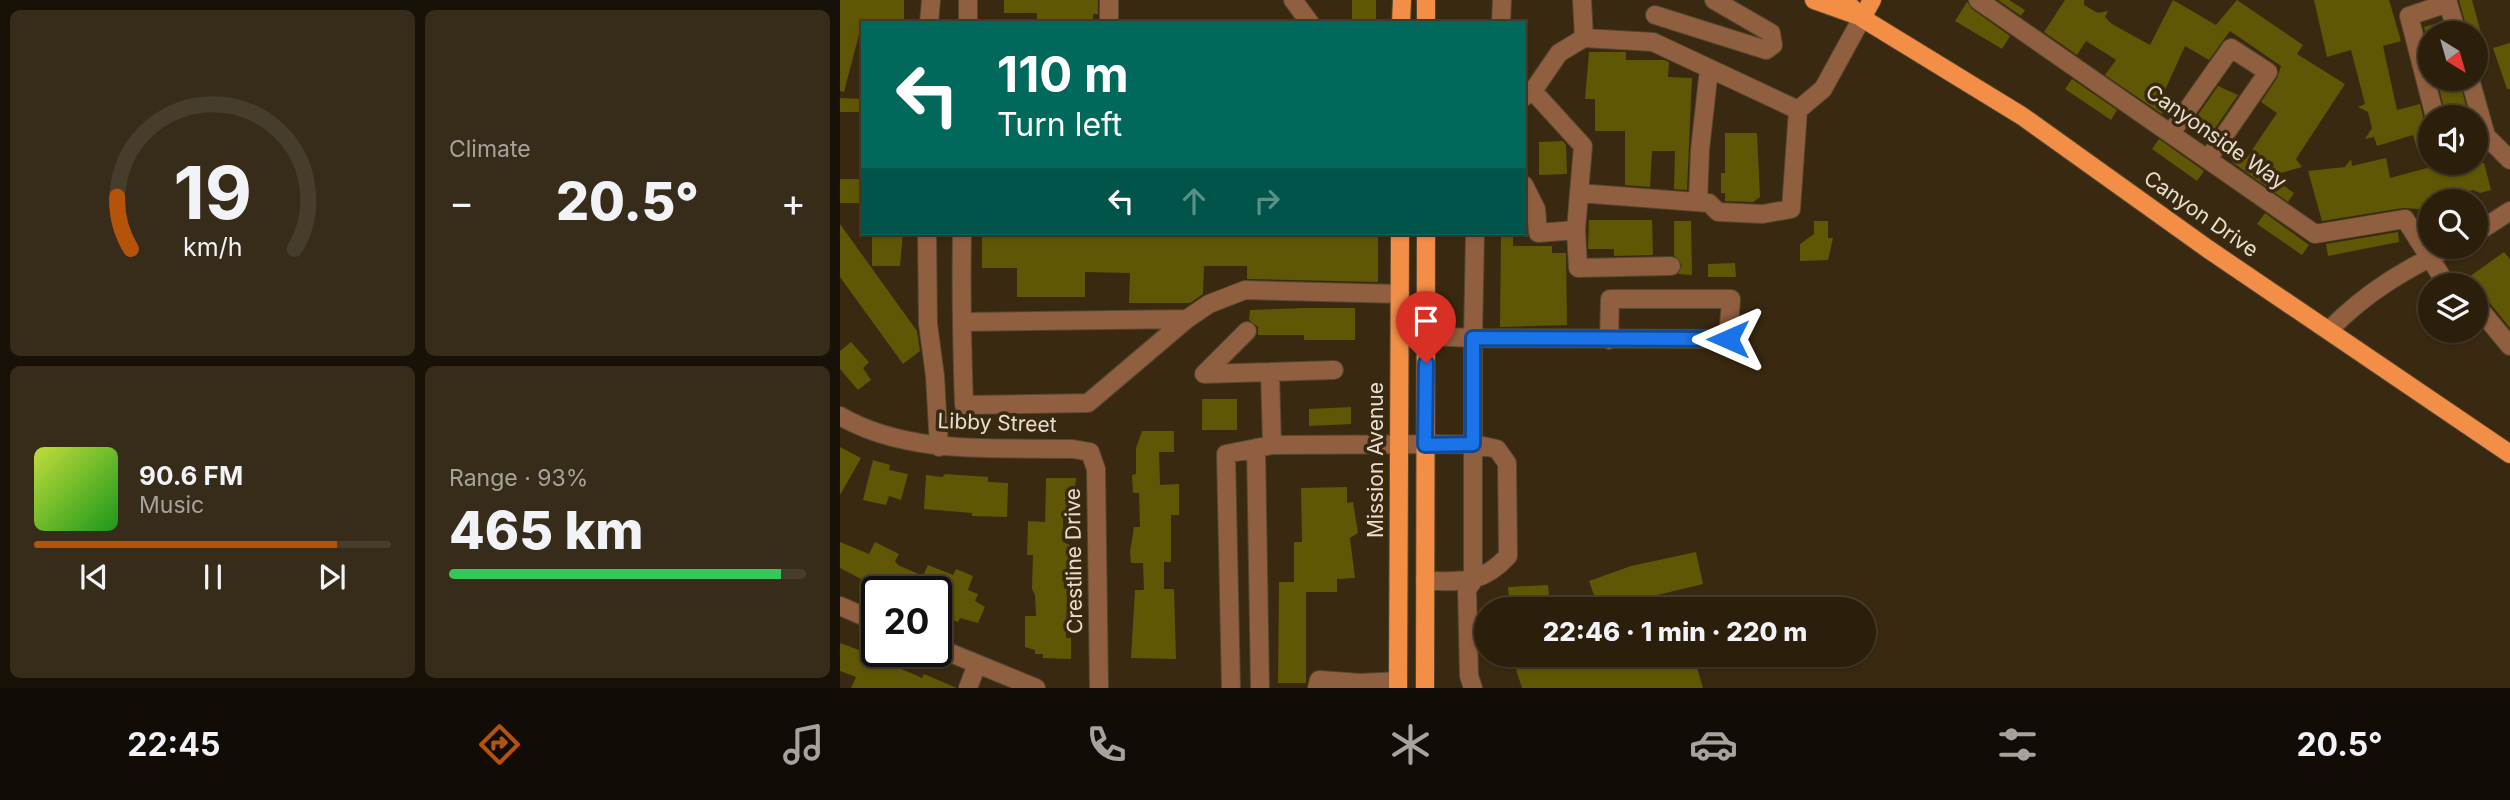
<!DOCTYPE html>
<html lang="en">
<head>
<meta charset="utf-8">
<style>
  body { margin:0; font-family:Inter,sans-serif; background:#372c1a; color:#f1f3f6; height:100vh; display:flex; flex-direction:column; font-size:26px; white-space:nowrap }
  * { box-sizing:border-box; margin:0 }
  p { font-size:23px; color:#a6a29d }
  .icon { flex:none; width:38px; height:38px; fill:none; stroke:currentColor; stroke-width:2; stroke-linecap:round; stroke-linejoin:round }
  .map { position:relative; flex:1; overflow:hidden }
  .drawer { display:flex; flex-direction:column; gap:10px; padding:10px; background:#181107; width:840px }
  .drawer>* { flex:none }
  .hud { position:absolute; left:21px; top:21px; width:665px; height:214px; border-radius:0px; box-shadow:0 2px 5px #0004,0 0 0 2px #473d2d; background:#00695c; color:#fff; overflow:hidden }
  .needle { width:46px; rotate:143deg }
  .controls { position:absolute; left:1578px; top:21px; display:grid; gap:14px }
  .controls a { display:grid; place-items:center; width:70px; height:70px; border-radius:50%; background:#2b1f0c; box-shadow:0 2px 5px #0004,0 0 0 2px #473d2d; font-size:35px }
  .speed { position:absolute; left:21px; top:576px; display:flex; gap:14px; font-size:35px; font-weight:700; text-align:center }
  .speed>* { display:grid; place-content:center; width:91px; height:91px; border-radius:50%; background:#2b1f0c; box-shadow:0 2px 5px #0004,0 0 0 2px #473d2d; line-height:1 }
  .speed .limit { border:4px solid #111; border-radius:10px; background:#fff; color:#111 }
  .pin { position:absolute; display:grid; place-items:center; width:60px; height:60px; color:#fff; margin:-72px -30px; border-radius:50% 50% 50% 0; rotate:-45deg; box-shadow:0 0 7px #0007 }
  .pin .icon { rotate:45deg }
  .me { position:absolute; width:77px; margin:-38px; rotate:270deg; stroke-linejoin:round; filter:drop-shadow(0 0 5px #0008) }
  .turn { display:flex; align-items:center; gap:24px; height:147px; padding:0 21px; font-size:32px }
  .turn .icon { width:91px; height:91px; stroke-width:2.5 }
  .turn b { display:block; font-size:49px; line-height:60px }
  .lanes { display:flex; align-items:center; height:66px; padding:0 21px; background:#0003; justify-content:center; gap:35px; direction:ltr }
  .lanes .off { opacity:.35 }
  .big { font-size:52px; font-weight:800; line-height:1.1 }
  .drawer .card { flex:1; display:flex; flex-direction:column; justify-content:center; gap:10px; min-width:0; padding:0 24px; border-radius:10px; background:#372c1a }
  .drawer .dial { align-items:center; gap:0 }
  .dial svg { height:182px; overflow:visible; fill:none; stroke:#473d2d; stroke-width:7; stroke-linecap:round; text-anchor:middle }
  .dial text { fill:#f1f3f6; stroke:none }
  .song { display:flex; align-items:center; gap:21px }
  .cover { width:84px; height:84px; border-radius:10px; background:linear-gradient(135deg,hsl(70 70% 55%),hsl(120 70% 35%)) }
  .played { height:7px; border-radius:4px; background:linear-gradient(90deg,#b45309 85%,#473d2d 85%) }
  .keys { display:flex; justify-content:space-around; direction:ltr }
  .heat { display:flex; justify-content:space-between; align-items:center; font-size:38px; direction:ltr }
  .charge { height:10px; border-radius:5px; background:linear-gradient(90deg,#34c759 93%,#473d2d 0) }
  .drawer .tiles { flex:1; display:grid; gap:10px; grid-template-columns:repeat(2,1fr) }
  .trip { position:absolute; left:634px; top:597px; width:402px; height:70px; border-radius:35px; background:#2b1f0c; box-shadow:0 2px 5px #0004,0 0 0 2px #473d2d; font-weight:800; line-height:70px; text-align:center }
  .tabs { display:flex; height:112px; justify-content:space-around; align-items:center; background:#110c05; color:#a6a29d }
  .tabs .icon { width:49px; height:49px }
  .tabs .on { color:#b45309 }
  .tabs b { font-size:32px; color:#f1f3f6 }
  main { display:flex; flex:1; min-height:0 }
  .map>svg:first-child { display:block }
  .building { fill:#5f5705 }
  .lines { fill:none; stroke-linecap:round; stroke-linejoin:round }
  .minor-casing { stroke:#55462f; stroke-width:20 }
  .major-casing { stroke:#55462f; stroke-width:20 }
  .minor { stroke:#905f3f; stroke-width:18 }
  .major { stroke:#f38e46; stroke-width:18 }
  .route-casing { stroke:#114b97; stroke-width:18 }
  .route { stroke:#1a73e8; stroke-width:12 }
  .labels { text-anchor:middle; stroke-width:7; stroke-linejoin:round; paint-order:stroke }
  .street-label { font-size:21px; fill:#e9dfd0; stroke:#392910 }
</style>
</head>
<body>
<main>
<section class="drawer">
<div class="tiles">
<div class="card dial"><svg viewBox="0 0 100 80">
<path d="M14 69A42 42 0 1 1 86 69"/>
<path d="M14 69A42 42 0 0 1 8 46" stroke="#b45309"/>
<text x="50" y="56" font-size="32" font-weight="700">19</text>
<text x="50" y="72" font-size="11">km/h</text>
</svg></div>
<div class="card"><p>Climate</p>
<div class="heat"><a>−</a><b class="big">20.5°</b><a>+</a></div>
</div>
<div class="card">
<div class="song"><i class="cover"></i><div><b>90.6 FM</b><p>Music</p></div></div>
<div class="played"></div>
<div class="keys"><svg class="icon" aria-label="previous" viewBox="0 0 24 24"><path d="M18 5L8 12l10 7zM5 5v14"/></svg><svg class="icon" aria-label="pause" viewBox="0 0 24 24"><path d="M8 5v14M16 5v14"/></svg><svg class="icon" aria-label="next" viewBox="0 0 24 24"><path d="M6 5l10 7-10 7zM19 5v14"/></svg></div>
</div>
<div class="card"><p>Range · 93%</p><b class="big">465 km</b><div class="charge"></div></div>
</div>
</section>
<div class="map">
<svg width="1670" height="688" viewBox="0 0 1670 688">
  <rect width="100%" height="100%" fill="#392910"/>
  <path class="building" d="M0 0H64V23H22L4 92 0 91Z
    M164 0H258V14H253V23H197V13H164Z
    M512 0H536V23H512Z
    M1158 0H1169L1185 10 1181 16Z
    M1225 0H1244V5L1258 13 1268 11 1265 17 1272 24 1310 45 1333 0 1376 25 1397 0 1463 45 1457 54 1505 84 1456 159 1462 167 1430 176 1454 193 1448 202 1392 162 1398 153 1406 159 1437 113 1421 102 1437 78 1441 66 1390 31 1369 60 1345 46 1321 99 1328 105 1322 114 1265 75 1276 60 1270 56 1246 41 1237 55 1204 32Z
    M1474 0H1549L1561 41 1543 46 1557 110 1580 104 1590 145 1577 149 1573 135 1537 146 1534 137 1525 139 1532 128 1528 112 1518 107 1525 104 1511 50 1487 57Z
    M1619 0H1632L1641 33H1628Z
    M1127 2 1132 9 1170 36 1162 49 1115 21Z
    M1602 22 1605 33H1591V55L1584 27Z
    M1670 43V89H1667L1653 48Z
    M749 52H786V60H824L829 62 828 77 852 78 847 190 834 189 835 151H812L810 187 785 185V131H755V99H745Z
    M1232 79 1277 110 1271 120 1225 89Z
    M1597 79H1619L1629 117H1606Z
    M1378 86 1398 95 1369 137 1351 125Z
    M0 98 23 99V112H0Z
    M885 133H917L920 197 913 202 885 201V193H881V173H885Z
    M1319 139 1364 171 1357 181 1312 149Z
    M723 141 726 145 727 174 699 175V142Z
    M1546 158 1550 178 1587 168 1595 170 1620 163H1644L1651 190 1640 193 1633 190 1617 195 1615 199 1611 197 1591 201V205L1579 209 1563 208 1482 221 1468 171 1505 167 1511 159 1512 166Z
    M0 179H23V203H0Z
    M1425 213 1469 245 1462 255 1417 224Z
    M749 220H812L813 255 774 256V249H748Z
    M834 221H851L852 275 838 274 842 265 834 255Z
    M974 221H988V238H993L988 260 960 261V244L974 234Z
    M0 224 77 331 80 351 63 364 0 277Z
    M1558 232 1559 242 1488 256 1486 244Z
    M32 233H63L60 266H32Z
    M142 233H538V282L407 279V266H364L363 294 350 303H289L290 273 245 272V297H177V268H142Z
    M661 233H673V246H712V253H726L727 325 660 327Z
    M1664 252 1670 259V328L1629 277Z
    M895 263 896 277H868V264Z
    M465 308H515V340H464V335H418V327L409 320 410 310Z
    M11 342 29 362 23 368 31 380 18 390 0 369V351Z
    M362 399H397V430H362Z
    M511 407V424L469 426V409Z
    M302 431H334V452H319L320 485 339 484V515H331V562H324V589H334L336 659 291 658 295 590H304L303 563H291L290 552 294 527H300L299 493H293L292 475 296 474V448Z
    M0 447 21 458 0 495Z
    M33 460 50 465 49 470 68 474 61 500 49 496 46 505 23 500Z
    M105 474 148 477V482L168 483 167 517 132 516V513L84 509 86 475 102 477Z
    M206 478H236L233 515H223V542L230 545 232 591H227L226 638H231V659L203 658V654H195V650L185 647V616H196L195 595 192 589 193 555H187L188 521 205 522Z
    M507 487V503L513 502 518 533 510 538 515 578 497 579V592H466V683H438L439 582H454V542H462L461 488Z
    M0 542 29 554 35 542 59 554 55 561 58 565 83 576 88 565 113 575 116 569 133 576 128 590 138 594 135 601 145 607 138 623 120 618 118 622 96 613V592H46L0 568Z
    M856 552 863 584 759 609 749 581 791 566Z
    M708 585 710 607 670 609 668 587Z
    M0 643 58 664 57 667 82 678 84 674 117 688H11L16 677 0 671Z
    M671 654H853L863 688H682Z"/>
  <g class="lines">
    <defs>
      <path id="minor" d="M453 0 470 23
        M742 0 744 38
        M1138 0 1475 234 1565 219 1607 285
        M815 15 926 50 933 45 931 33 874 0
        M89 23 91 0
        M128 23V0
        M269 23V0
        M661 23 662 0
        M1630 79 1646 136 1670 160
        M692 90 743 146 739 193
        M684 97 695 88 719 53 744 38 813 42 958 110 983 89 1022 18
        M1595 117 1569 16 1608 3 1617 33
        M1331 133 1391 48 1428 72 1368 159
        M684 185 696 209 698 233 736 230 739 193 869 203 878 212 923 214 951 209 958 110
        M858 202 860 150 869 69
        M736 230 738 268 831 266
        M87 233 88 324 95 376 99 447
        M1636 233 1670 211
        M1636 305 1670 346
        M347 319 369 304 405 290 560 294
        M122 322 347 319 248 403 124 405C122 348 121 290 122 233
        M1490 329C1529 290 1562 272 1610 247
        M407 331 364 374 430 372
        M586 336 633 338 635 233
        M494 370 430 372 432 445 633 444 657 449 667 463 668 556C641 585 622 581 585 581
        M0 416C69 456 156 447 233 449L250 452 256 469 259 688
        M416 448 420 688
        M0 606 37 622
        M96 647 196 688
        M128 688 137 664
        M391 688 386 454 432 445
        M477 688 479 680 521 683 558 681
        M633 688 629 676 627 589 633 581V338L888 339 891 299H770L769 340"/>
      <path id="major" d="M974 0 1019 16
        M1004 0 1022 18 1182 116 1368 249 1670 454
        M1022 18 1032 0
        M561 23 562 0
        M586 23V0
        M558 688 560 233
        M585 688 586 233"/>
    </defs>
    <use href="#minor" class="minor-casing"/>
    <use href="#major" class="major-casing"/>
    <use href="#minor" class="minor"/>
    <use href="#major" class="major"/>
  </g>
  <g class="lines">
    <defs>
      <path id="route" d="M586 363 585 445 633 444V338L888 339"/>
    </defs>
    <use href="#route" class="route-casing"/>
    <use href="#route" class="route"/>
  </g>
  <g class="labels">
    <g class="street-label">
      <text transform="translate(1376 137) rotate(35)" y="7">Canyonside Way</text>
      <text transform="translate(1361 214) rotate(35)" y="7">Canyon Drive</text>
      <text transform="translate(157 423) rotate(2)" y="7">Libby Street</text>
      <text transform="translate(536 460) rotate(-90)" y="7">Mission Avenue</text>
      <text transform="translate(234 561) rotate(-91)" y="7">Crestline Drive</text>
    </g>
  </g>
</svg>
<div class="controls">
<a><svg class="needle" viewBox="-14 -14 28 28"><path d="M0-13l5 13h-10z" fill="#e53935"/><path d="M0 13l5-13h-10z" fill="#a6a29d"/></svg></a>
<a><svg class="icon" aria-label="sound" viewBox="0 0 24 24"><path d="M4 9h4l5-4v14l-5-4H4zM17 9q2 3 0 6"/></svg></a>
<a><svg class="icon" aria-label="search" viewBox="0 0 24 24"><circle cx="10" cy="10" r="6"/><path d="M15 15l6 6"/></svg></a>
<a><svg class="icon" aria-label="layers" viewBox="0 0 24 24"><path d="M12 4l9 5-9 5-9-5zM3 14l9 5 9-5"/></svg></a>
</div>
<div class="speed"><div class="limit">20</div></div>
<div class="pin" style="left:586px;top:363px;background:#d93025"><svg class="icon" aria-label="arrive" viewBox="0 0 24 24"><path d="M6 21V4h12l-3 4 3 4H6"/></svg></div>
<svg class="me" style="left:888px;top:339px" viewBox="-20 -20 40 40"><path d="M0-17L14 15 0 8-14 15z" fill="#1a73e8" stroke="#fff" stroke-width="4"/></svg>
<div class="trip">22:46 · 1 min · 220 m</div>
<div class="hud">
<div class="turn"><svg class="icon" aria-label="left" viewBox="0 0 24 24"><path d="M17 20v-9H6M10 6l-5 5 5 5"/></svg><div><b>110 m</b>Turn left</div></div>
<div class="lanes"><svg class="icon" aria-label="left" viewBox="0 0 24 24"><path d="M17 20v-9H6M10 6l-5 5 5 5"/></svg><svg class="icon off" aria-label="ahead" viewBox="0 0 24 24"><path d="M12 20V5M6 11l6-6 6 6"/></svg><svg class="icon off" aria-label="right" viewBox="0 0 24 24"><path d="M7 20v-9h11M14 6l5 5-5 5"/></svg></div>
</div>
</div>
</main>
<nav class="tabs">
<b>22:45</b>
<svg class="icon on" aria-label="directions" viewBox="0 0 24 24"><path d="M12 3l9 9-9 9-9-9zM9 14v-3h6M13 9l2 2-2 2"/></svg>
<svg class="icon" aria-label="music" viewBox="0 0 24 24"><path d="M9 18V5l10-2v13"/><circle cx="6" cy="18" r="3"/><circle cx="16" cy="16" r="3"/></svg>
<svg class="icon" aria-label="phone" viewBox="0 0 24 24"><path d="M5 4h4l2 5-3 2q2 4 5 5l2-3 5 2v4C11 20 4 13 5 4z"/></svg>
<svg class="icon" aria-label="climate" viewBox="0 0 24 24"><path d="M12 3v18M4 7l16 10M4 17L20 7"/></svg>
<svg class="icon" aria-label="car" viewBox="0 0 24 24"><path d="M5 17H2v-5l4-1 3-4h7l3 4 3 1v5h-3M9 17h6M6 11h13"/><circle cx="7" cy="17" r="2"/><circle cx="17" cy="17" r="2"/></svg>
<svg class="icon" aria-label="filters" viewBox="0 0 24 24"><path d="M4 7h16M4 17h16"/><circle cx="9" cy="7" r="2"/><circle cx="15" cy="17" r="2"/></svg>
<b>20.5°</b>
</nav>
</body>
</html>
